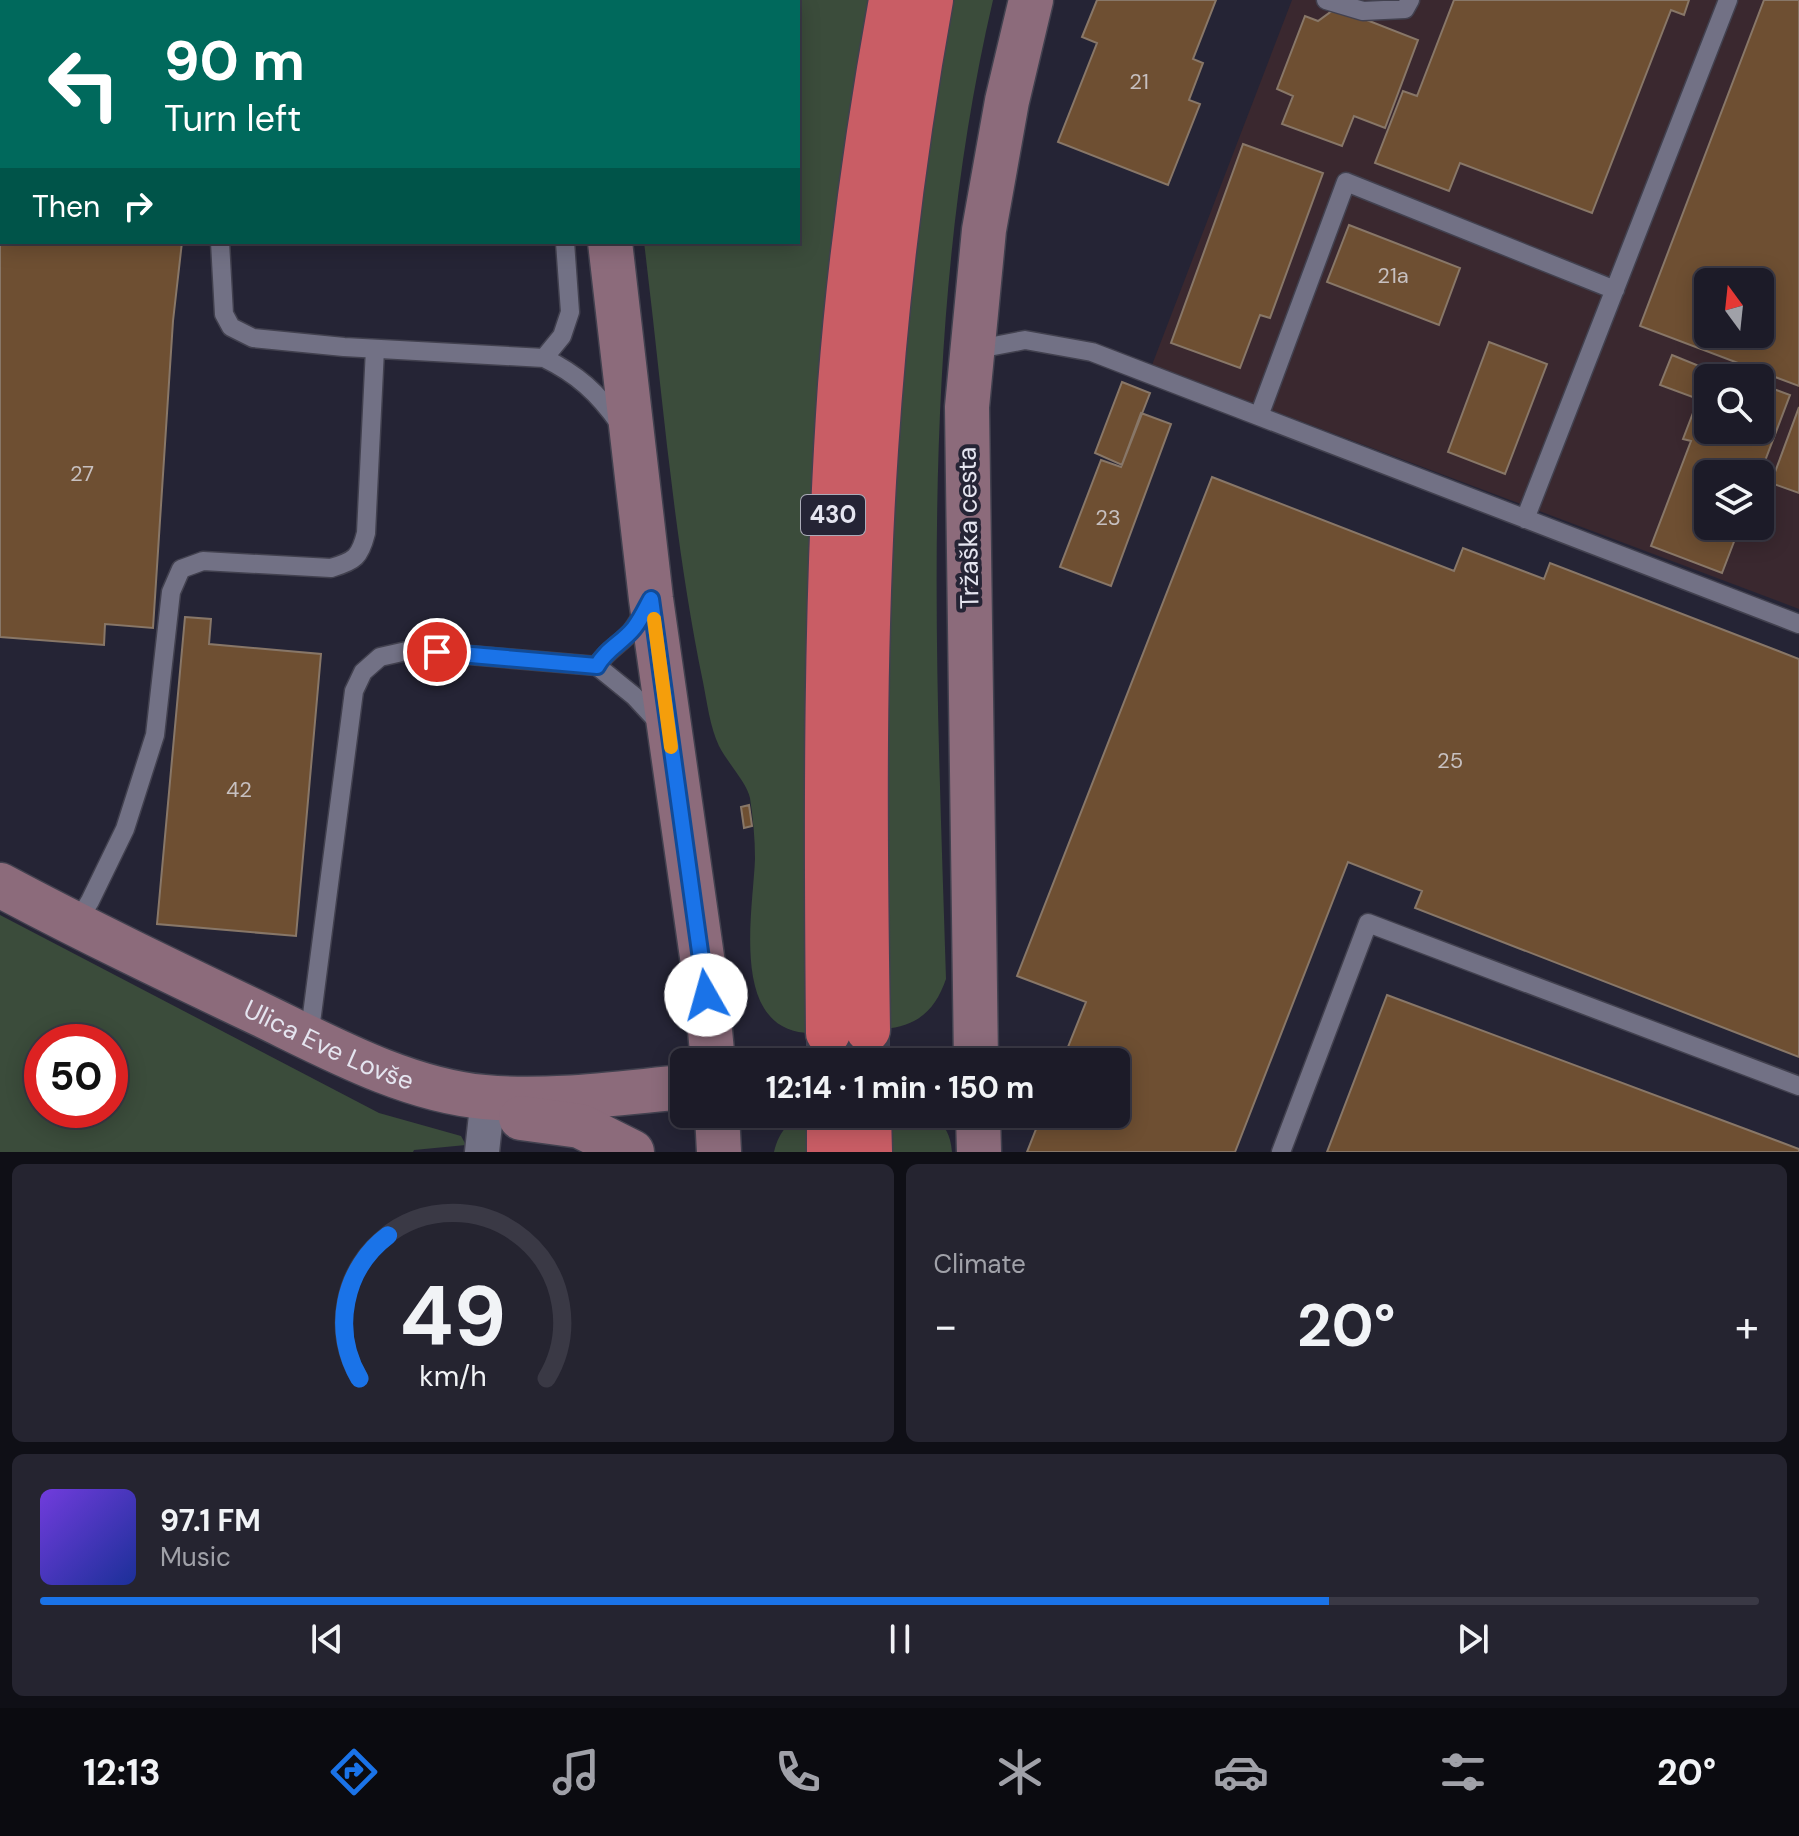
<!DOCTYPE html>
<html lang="en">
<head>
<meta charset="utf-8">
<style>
  body { margin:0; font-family:"DM Sans",sans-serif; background:#252430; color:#f1f3f6; height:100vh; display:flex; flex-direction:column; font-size:30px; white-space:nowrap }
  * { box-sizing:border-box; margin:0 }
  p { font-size:26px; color:#a0a1a8 }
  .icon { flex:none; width:44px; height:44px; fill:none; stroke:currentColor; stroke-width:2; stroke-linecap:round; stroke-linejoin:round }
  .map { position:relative; height:1152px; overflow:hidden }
  .panel { display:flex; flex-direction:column; gap:12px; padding:12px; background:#0f0f16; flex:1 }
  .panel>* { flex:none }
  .guide { position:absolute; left:0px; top:0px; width:800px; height:244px; box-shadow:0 4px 20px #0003,0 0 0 2px #3a3945; background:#00695c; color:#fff; overflow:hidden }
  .needle { width:52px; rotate:345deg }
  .controls { position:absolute; left:1694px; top:268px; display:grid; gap:16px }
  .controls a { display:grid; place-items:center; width:80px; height:80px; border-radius:12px; background:#1c1b28; box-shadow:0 4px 20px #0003,0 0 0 2px #3a3945; font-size:40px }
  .speed { position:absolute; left:24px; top:1024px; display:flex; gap:16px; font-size:40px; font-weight:700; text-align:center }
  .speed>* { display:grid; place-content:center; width:104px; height:104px; border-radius:50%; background:#1c1b28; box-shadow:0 4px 20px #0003,0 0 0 2px #3a3945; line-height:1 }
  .speed .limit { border:12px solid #d22; background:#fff; color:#111 }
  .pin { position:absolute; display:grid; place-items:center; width:68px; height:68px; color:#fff; margin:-34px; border:4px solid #fff; border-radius:50%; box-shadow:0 2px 8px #0007 }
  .me { position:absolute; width:88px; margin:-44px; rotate:353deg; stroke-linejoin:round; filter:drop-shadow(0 0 6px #0008) }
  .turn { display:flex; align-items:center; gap:28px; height:168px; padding:0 32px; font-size:36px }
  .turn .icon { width:104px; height:104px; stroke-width:2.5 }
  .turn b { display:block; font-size:56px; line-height:68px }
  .then { display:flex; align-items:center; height:76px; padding:0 32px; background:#0003; gap:16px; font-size:30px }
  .big { font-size:60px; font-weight:700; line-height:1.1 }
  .panel .card { flex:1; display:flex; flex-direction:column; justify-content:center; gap:12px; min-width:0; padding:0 28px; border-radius:12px; background:#252430 }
  .panel .dial { align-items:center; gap:0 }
  .dial svg { height:208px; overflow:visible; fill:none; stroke:#3a3945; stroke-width:7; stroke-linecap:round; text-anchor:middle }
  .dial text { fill:#f1f3f6; stroke:none }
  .song { display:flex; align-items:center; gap:24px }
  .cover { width:96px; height:96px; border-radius:12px; background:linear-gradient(135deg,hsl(260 70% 55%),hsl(230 70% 35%)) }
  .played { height:8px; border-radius:4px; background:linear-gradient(90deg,#1a73e8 75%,#3a3945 75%) }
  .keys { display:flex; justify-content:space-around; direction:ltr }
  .heat { display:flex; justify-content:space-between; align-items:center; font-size:44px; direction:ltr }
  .panel .tiles { flex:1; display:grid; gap:12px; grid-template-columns:1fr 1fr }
  .card:last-child { grid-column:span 2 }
  .trip { position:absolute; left:670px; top:1048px; width:460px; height:80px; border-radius:12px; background:#1c1b28; box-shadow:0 4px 20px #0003,0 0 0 2px #3a3945; font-weight:700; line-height:80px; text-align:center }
  .tab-bar { display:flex; height:128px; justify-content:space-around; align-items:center; background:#0b0b10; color:#a0a1a8 }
  .tab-bar .icon { width:56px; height:56px }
  .tab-bar .active { color:#1a73e8 }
  .tab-bar b { font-size:36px; color:#f1f3f6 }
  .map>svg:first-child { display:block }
  .industrial { fill:#3a282f; fill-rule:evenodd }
  .green { fill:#3b4c3b; fill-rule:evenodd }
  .building { fill:#6e4f32; stroke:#887768; stroke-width:2; fill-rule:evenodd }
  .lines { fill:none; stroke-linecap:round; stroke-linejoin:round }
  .highway-tunnel { stroke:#424151; stroke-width:44; stroke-dasharray:44 22; stroke-linecap:butt }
  .lane-casing { stroke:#42414f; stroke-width:21 }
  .street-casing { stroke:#42414f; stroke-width:37 }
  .secondary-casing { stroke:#42414f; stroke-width:47 }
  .highway-casing { stroke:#42414f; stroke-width:47 }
  .lane { stroke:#727185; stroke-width:18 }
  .street { stroke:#727185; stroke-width:34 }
  .secondary { stroke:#8c6b7b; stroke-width:44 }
  .highway { stroke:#c95d65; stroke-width:44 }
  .route-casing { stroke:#114b97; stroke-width:20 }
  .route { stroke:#1a73e8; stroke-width:14 }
  .slow { stroke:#f59e0b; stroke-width:14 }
  .labels { text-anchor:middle; stroke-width:8; stroke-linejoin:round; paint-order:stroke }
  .number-label { font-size:22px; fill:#c7c0c0 }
  .shield { fill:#252435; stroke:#ababb8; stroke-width:2 }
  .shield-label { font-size:24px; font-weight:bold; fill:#e5e5f0 }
  .street-label { font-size:26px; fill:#e5e5f0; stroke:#252435 }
</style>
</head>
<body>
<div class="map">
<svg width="1799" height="1152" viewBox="0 0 1799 1152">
  <rect width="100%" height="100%" fill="#252435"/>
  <path class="industrial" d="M1292 0H1799V609L1152 365ZM1708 282H1760V334H1708ZM1708 378H1760V430H1708ZM1708 474H1760V526H1708Z"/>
  <path class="green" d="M755 0H875L815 1033C728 1036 753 913 755 859 755 838 753 818 750 798 747 783 727 762 719 746 710 727 707 702 703 682 673 537 662 388 644 242H798V2H754Z
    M948 0H993C918 322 936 651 946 979 935 1011 917 1026 884 1029L886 620 904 319Z
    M0 915 379 1113 461 1136 466 1145 414 1150 413 1152H0ZM42 1042H110V1110H42Z
    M814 1114V1152H774C779 1131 791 1116 814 1114Z
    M884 1114C916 1114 949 1109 952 1152H884Z"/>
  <path class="building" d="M0 0H370L2 2V71Z
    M1097 0H1216L1193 59 1203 63 1189 100 1200 104 1168 185 1058 142 1097 43 1082 37Z
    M1454 0H1689L1684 15 1671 10 1592 213 1460 163 1449 191 1375 163 1403 91 1417 96Z
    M1764 0H1799V386L1640 326ZM1708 282H1760V334H1708Z
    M1336 8 1418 40 1385 128 1354 116 1342 146 1282 124 1293 96 1277 89 1305 16 1318 21Z
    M1243 144 1323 173 1270 318 1260 315 1240 368 1171 343Z
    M0 222 2 242H182L173 321 153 628 105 624 104 645 0 637Z
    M1349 225 1460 268 1439 325 1327 282Z
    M1489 342 1547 364 1505 474 1448 452Z
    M1672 355 1709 370 1698 399 1660 385Z
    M1711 366 1744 378H1708V430H1760V384L1790 395 1760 474H1708V526H1740L1722 573 1651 546 1691 441 1683 439Z
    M1122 382 1150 393 1122 465 1095 453Z
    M1799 407V493L1771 483Z
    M1141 413 1171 424 1111 586 1060 567 1101 460 1121 467Z
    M1212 477 1454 571 1463 548 1544 579 1550 563 1799 659V1057L1415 908 1422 891 1348 862 1235 1152H1027L1042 1114H1116V1062H1062L1086 1002 1017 976Z
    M185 617 211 619 209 644 321 654 296 936 157 924Z
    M749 805 752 826 744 828 741 807Z
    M1387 995 1799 1149V1152H1327Z"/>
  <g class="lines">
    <path class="highway-tunnel" d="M868 1030V1062
      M828 1033V1062"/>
    <defs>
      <path id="lane" d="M1326 0 1363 11 1405 9 1410 0
        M0 196 2 197
        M220 242 224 314 231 327 253 338 344 347 544 358C577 374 598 393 619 423
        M973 350 1025 340 1092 352 1799 624
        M544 358 562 336 570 312 565 242
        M1259 416 1346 182 1615 290
        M1525 519 1728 0
        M597 666C606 651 619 645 631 632 637 625 641 616 646 608
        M76 924 90 901 125 829 155 735 171 592 181 569 203 561 331 568C355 561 360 557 366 533L375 349
        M309 1038 354 691 363 672 380 657 411 650 597 666 634 696 659 723
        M1281 1152 1368 923 1799 1086"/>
      <path id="street" d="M482 1152 486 1115"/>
      <g id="secondary">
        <path d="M581 0 582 2"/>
        <path d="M610 242 651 599 705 978 713 1062"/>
        <path id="s1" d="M0 885C86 931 174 973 262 1015 330 1048 407 1090 484 1097 550 1103 618 1093 684 1087"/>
        <path d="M976 1062 967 407 984 230 1007 101 1031 0"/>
        <path d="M717 1114 719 1152"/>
        <path d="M978 1114 979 1152"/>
        <path d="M521 1118 580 1126 632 1152"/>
      </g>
      <path id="highway" d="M868 1030C865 837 863 643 876 450 886 299 904 149 931 0
        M828 1033C826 817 825 600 840 385 850 255 868 127 891 0
        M829 1114V1152
        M869 1114 870 1152"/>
    </defs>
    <use href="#lane" class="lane-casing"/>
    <use href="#street" class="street-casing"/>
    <use href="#secondary" class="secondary-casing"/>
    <use href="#highway" class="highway-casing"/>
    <use href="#lane" class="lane"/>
    <use href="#street" class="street"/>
    <use href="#secondary" class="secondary"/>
    <use href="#highway" class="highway"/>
  </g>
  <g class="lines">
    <defs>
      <path id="route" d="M437 652 597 666C606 649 622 643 634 628 641 619 646 608 651 599L706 995"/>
    </defs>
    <use href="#route" class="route-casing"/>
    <use href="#route" class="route"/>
    <path class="slow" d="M654 619 671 747"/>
  </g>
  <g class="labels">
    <g class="number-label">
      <text x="1139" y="89">21</text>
      <text x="1393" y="283">21a</text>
      <text x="82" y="481">27</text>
      <text x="1108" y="525">23</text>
      <text x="1450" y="768">25</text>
      <text x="239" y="797">42</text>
    </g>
    <rect class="shield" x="801" y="495" width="64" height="40" rx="6"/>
    <g class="shield-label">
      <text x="833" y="523">430</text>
    </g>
    <g class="street-label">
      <text transform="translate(968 528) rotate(-91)" y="9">Tržaška cesta</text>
      <text dy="9" stroke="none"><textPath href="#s1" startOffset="366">Ulica Eve Lovše</textPath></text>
    </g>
  </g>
</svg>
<div class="controls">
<a><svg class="needle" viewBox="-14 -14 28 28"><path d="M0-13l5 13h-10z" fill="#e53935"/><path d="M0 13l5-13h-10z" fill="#a0a1a8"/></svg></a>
<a><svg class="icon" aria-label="search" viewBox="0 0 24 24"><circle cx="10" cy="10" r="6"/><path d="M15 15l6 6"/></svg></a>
<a><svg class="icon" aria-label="layers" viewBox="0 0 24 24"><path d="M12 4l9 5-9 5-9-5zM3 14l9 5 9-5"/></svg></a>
</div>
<div class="speed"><div class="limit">50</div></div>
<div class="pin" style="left:437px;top:652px;background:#d93025"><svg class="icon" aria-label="arrive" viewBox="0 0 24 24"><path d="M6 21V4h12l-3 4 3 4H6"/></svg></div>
<svg class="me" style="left:706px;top:995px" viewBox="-20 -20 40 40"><circle r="19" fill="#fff"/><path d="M0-13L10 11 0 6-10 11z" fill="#1a73e8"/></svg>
<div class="trip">12:14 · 1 min · 150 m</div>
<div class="guide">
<div class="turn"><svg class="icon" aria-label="left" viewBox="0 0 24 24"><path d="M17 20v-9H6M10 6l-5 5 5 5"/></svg><div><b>90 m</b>Turn left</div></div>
<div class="then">Then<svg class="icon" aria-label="right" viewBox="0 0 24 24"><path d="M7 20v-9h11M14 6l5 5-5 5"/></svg></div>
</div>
</div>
<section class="panel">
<div class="tiles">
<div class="card dial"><svg viewBox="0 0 100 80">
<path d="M14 69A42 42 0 1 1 86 69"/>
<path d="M14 69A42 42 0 0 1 25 14" stroke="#1a73e8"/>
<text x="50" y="56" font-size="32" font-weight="700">49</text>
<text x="50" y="72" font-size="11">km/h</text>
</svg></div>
<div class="card"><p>Climate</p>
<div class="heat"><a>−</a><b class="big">20°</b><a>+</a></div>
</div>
<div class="card">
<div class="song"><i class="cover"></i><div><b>97.1 FM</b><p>Music</p></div></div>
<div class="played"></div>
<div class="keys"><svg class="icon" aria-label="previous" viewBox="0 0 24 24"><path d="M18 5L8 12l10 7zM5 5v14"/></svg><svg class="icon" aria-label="pause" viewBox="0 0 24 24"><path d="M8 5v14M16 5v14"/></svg><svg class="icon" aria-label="next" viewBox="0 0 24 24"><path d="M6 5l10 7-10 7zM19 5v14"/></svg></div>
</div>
</div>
</section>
<nav class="tab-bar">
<b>12:13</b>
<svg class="icon active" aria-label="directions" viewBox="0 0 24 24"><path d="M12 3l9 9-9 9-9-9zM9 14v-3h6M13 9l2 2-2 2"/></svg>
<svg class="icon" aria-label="music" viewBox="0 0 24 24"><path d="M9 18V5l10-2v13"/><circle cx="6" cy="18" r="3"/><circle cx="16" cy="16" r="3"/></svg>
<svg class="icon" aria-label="phone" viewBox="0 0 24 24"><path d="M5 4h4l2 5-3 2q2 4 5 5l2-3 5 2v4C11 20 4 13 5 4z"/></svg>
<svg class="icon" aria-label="climate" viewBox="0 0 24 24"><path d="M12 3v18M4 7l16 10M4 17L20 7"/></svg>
<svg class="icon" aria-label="car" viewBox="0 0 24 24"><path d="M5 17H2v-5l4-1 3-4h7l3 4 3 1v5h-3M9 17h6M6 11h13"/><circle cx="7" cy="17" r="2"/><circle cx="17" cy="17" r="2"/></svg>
<svg class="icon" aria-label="filters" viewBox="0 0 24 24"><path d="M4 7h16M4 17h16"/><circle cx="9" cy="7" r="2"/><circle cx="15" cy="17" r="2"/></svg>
<b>20°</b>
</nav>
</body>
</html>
